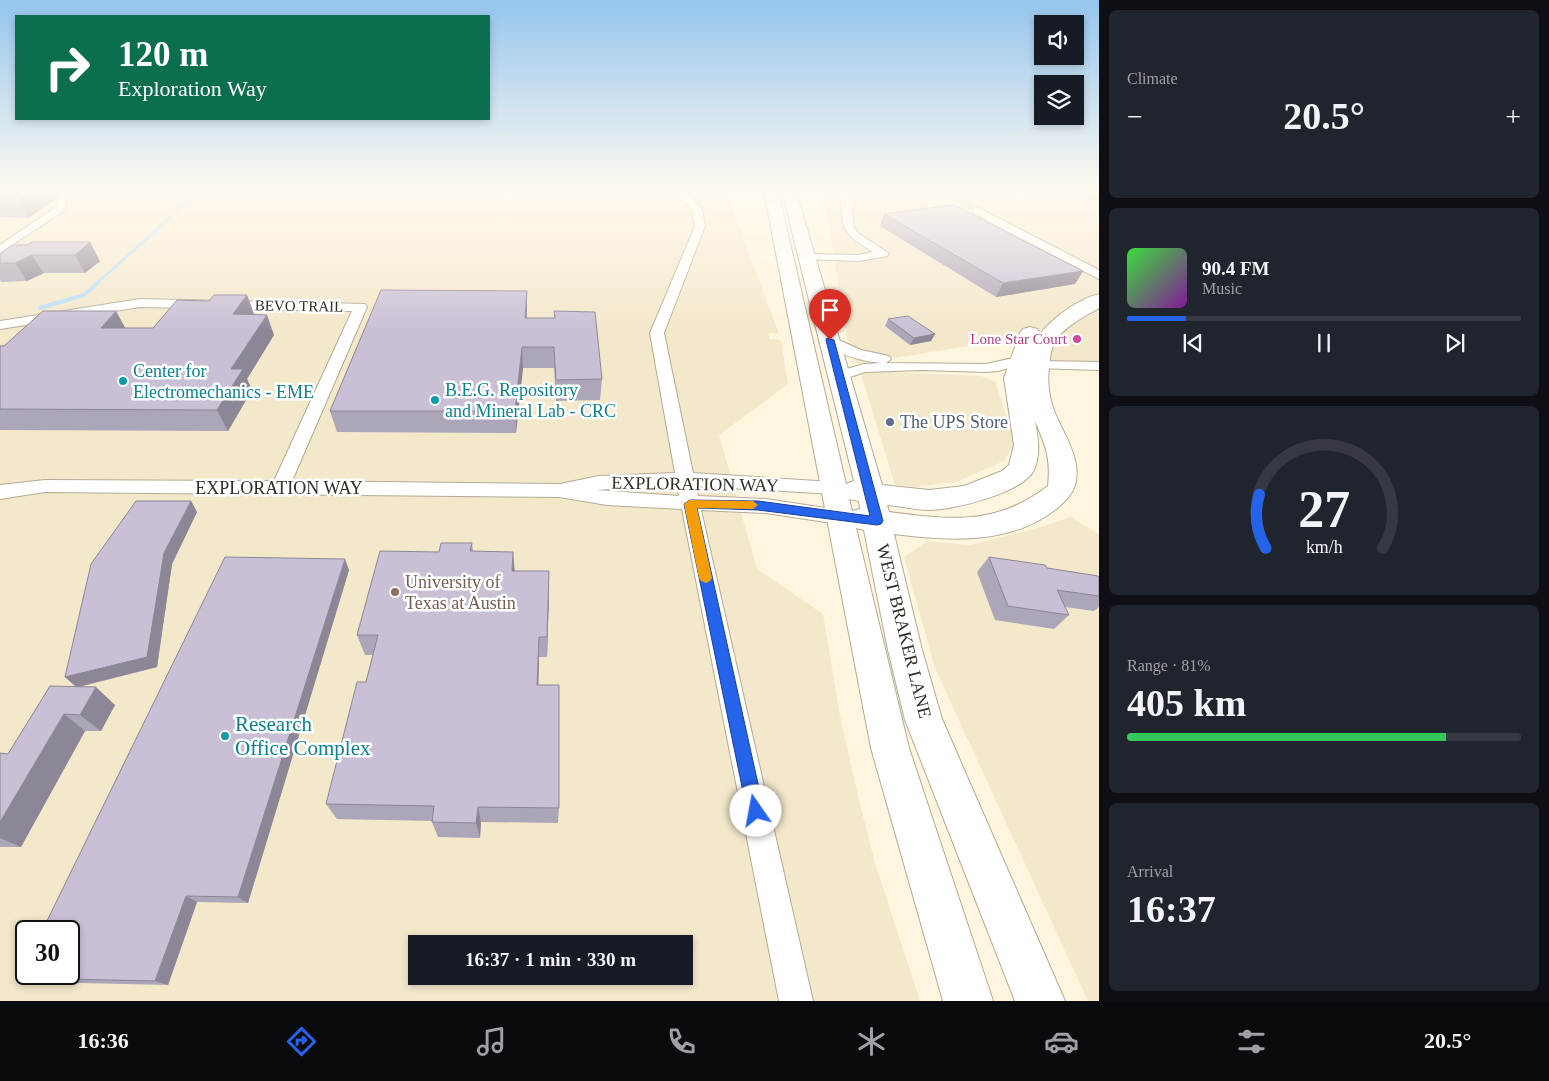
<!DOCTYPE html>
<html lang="en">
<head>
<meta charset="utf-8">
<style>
  body { margin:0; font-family:Georgia,serif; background:#20242c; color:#f1f3f6; height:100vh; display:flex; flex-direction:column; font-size:19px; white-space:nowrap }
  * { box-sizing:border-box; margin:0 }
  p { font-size:16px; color:#9ea1a6 }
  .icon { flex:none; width:28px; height:28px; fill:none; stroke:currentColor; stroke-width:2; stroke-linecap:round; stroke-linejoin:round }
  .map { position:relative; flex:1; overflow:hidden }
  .side { display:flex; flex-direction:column; gap:10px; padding:10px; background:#0d0f14; width:450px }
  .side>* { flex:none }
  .guide { position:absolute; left:15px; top:15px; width:475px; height:105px; border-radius:0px; box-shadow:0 2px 8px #0003; background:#0b6e4f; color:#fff; overflow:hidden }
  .buttons { position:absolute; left:1034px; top:15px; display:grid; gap:10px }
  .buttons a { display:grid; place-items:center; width:50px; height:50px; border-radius:0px; background:#171b24; box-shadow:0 2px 8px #0003; font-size:25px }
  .speed { position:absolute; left:15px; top:920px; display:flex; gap:10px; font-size:25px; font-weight:700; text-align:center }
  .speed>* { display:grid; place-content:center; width:65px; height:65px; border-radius:50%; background:#171b24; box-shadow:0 2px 8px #0003; line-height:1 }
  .speed .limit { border:2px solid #111; border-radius:8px; background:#fff; color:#111 }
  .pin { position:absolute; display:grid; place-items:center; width:42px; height:42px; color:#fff; margin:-51px -21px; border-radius:50% 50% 50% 0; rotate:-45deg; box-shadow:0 0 5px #0007 }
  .pin .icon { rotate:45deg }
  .me { position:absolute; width:55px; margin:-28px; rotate:348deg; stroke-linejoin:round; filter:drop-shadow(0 0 4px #0008) }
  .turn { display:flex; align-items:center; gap:18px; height:105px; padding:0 20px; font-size:22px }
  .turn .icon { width:65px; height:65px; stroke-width:2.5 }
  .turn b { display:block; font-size:35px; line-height:42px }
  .big { font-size:38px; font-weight:700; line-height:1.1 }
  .side .tile { flex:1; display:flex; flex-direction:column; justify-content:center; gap:8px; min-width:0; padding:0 18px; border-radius:8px; background:#20242c }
  .side .dial { align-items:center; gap:0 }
  .dial svg { height:130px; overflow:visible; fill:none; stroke:#363941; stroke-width:7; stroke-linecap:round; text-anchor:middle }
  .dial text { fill:#f1f3f6; stroke:none }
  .song { display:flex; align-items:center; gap:15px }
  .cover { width:60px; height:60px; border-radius:8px; background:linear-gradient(135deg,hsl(120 70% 55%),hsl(290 70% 35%)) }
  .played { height:5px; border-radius:2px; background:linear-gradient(90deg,#2563eb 15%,#363941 15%) }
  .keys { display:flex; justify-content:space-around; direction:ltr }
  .heat { display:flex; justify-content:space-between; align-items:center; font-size:28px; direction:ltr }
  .charge { height:8px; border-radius:4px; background:linear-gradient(90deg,#34c759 81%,#363941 0) }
  .trip { position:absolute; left:408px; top:935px; width:285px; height:50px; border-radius:0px; background:#171b24; box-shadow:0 2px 8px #0003; font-weight:700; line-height:50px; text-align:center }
  .menu { display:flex; height:80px; justify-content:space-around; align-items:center; background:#090b0e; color:#9ea1a6 }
  .menu .icon { width:35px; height:35px }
  .menu .on { color:#2563eb }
  .menu b { font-size:22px; color:#f1f3f6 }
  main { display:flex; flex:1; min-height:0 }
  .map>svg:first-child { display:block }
  .built { fill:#f4e8cb; fill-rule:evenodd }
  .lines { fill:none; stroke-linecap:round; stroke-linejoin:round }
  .stream-far1 { stroke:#b9def6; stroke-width:3 }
  .stream { stroke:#b9def6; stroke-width:4 }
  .street-tunnel { stroke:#d5cdb9; stroke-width:11; stroke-dasharray:11 5.5; stroke-linecap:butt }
  .street-casing { stroke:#b3ab95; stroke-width:2 }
  .secondary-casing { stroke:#b3ab95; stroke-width:2 }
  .street { fill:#fff; fill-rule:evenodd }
  .secondary { fill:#fff; fill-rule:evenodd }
  .wall { fill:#ada5b8 }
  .shaded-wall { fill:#8d8696 }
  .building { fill:#c9c0d6; stroke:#8d8696 }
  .route { fill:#2563eb; stroke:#184099 }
  .slow { fill:#f59e0b }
  .hotel-dot { fill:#d1479c; stroke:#fff; stroke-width:2 }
  .culture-dot { fill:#0f9aa8; stroke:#fff; stroke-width:2 }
  .service-dot { fill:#5c6f8a; stroke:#fff; stroke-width:2 }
  .education-dot { fill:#8d6e63; stroke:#fff; stroke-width:2 }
  .labels { text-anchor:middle; stroke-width:5; stroke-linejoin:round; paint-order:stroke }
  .far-street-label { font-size:15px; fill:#312e25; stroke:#fff }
  .far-hotel-label { font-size:15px; fill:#b23c85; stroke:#fff; text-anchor:end }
  .culture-label { font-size:18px; fill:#0d838f; stroke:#fff; text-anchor:start }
  .service-label { font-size:18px; fill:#4e5e75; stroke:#fff; text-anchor:start }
  .street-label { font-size:18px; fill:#312e25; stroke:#fff }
  .education-label { font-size:18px; fill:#785e54; stroke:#fff; text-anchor:start }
  .near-culture-label { font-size:21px; fill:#0d838f; stroke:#fff; text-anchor:start }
</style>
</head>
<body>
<main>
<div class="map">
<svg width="1099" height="1001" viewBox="0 0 1099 1001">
  <rect width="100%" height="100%" fill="#fef5de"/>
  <path class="built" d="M0 191H726L779 334 768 333 770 339 781 340 788 384 719 435 757 569 823 614 840 716 859 800 875 863 920 1001H0ZM26 931H69V974H26ZM416 944H684V976H416Z
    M823 191H1099V361H1055L1047 357 1062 331 1070 323 1007 340 856 364 847 338Z
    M860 371 981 376 995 381 1015 444 1004 461 956 482 915 487 895 485Z
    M1070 517 1099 534V1001H1088L935 668 904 557 927 541 970 545 1045 526Z"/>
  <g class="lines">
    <path class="stream-far1" d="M96 284 194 196 219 191"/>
    <path class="stream" d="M40 308 84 295 98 283"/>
    <path class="street-tunnel" d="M948 191 977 210"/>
    <defs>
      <path id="street" d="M67 191H79L66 200 65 210 0 253V245L56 207 58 197Z
        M675 191H686L702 209 705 226 664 333 693 473 833 482 839 483 842 488 839 493 833 494 696 486 698 496 766 499 839 510 846 512 849 517 846 522 839 524 766 513 701 510 813 1001H779L682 509 607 505 559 497 45 492 0 499V485L45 480 274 481 352 311 140 307 0 329V321L140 299 365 304 367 307 292 481 560 484 599 476 675 473 650 333 695 226 692 210ZM677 485 679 496 596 490Z
        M840 191H850L854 228 859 234 887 252 889 254 887 256 859 261 804 259 802 257 808 254 859 255 873 252C838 230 844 230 840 191Z
        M977 207 1099 270V279L989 222 973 212V208Z
        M830 336 861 350 889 356 891 359 886 363 986 364 1022 356 1027 357 1029 360 1027 363 998 371 986 372 922 370 865 372 841 380 836 378 833 375 836 372 864 364 881 363C862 361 835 355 823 340Z
        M1039 361 1099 362V370L1034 368 1032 365 1034 362Z"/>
      <path id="secondary" d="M764 191H778L846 484 854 481 782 191H796L882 485 929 490 964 486 1002 471 1009 465 1014 445 1004 378 1020 333 1023 329 1030 327 1037 329 1040 334C1054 317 1077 300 1099 294V308C1084 317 1060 328 1053 346 1050 353 1050 361 1049 368 1047 383 1049 398 1055 413 1062 430 1073 446 1076 465 1079 487 1071 497 1055 510 1009 545 948 541 894 534L922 650 942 719 1065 1001H1015L905 720 888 650 864 530 856 528 909 748 993 1001H943L871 748ZM1035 421C1046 446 1051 459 1048 486 996 526 951 520 889 512L887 505C901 506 915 510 929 510 953 510 1023 493 1034 470 1041 454 1038 438 1035 421ZM849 499 859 501 860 509 852 511Z"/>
    </defs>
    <use href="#street" class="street-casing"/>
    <use href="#secondary" class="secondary-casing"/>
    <use href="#street" class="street"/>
    <use href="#secondary" class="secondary"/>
  </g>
  <path class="wall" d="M0 191H64L57 195 56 199 28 218 0 217Z
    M1080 191H1099V202H1098Z
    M884 214 1083 271 1075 284 996 297 880 226Z
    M32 242 100 261 85 273H44L27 281 1 282 0 280V254L27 245Z
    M527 291V318H554V311L602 379 600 400 556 401 554 368H523L516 433 337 432 330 411Z
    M247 295 254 314 274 335 247 379 252 390 228 431 0 430V346L125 328H153L209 301Z
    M888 319 935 334 931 341 910 345 885 326Z
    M191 501 197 512 172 564 157 667 79 687 115 705 101 731H85L21 847H0V753L8 754 76 687 65 677Z
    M472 543 473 551 515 571 549 592 547 657H539L538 685 559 808 558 823 481 822 480 838 438 837 432 822V821L337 819 326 804 366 682 373 655H365L357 635Z
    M989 557 1099 578V607L1094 611 1065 607 1069 615 1054 629 995 620 977 572Z
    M349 570 248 903 197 902 168 985 36 982 19 978Z"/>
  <path class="shaded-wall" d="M33 191H64L57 195 56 199 28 218 18 200Z
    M90 242 100 261 85 273 75 255Z
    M32 255 44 273 27 281 15 263Z
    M1083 271 1075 284 996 297 1003 283Z
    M527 291V310L525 338V318Z
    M247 295 254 314H233Z
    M116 311 127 331 101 328Z
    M267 315 274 335 247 379 252 390 228 431 217 410 231 369Z
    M935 334 931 341 910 345 914 338Z
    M522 347 523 368 516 433 515 411Z
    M191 501 197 512 172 564 157 667 77 687 65 677 164 553Z
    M513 552 515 573 512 571Z
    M345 559 349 570 248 903 238 897Z
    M549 571V592L547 657V637Z
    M539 637V657L538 704 537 685Z
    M96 687 115 705 101 731 80 715Z
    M64 714 85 731 21 847 0 838V822Z
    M478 807 481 822 480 838 476 823Z
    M186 896 197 902 168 985 155 981Z"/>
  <path class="building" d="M2 191H33L18 200H0V192Z
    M954 205 1083 271 1003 283 884 214Z
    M32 242H90L75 255H32L15 263H0V254L12 245H27Z
    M381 290 527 291 525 318H555L554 311 595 312 602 379 556 380 554 347H522L515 411H330Z
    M214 295H247L233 314 267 315 231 369H243L217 410 0 409V346H4L43 311H116L101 328H153L177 300 209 301Z
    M908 316 935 334 914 338 888 319Z
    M136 501H191L164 553 147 657 65 677 91 564Z
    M441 543H472L470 551 513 552 512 571H549L547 637H539L537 685H559V808L478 807 476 823 432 822 434 806 326 804 357 682H366L378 635H357L380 551 439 552Z
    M225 557 345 559 238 897 186 896 155 981 19 978 26 963V974H69V931H42Z
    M989 557 1045 565 1047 568 1098 576 1099 578V596L1057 590 1069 615 1008 606Z
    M50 686 96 687 80 715 64 714 0 822V753L8 754Z"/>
  <linearGradient id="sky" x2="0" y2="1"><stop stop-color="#95c5ee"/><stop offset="0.58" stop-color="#fffaf0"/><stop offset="1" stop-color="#fffaf0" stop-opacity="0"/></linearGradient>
  <rect width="1099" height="331" fill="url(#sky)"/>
  <path class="route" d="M827 338 834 340 883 521 881 524 877 525 758 510 697 508 764 811 762 817 756 820 750 817 747 811 684 504 690 500 758 501 870 516 826 340Z"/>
  <path class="slow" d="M690 500 753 501 758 505 753 509 697 508 712 578 710 581 706 583 701 581 699 578 684 504Z"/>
  <circle class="hotel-dot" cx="1077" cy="339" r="5"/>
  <g class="culture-dot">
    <circle cx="123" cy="381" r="5"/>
    <circle cx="435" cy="400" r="5"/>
    <circle cx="225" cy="736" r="5"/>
  </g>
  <circle class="service-dot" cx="890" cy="422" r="5"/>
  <circle class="education-dot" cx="395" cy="592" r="5"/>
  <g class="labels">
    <g class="far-street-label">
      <text transform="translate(299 306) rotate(1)" y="5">BEVO TRAIL</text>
    </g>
    <g class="far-hotel-label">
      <text x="1067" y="344">Lone Star Court</text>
    </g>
    <g class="culture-label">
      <text x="133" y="377">Center for<tspan x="133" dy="21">Electromechanics - EME</tspan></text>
      <text x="445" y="396">B.E.G. Repository<tspan x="445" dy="21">and Mineral Lab - CRC</tspan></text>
    </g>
    <g class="service-label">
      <text x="900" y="428">The UPS Store</text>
    </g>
    <g class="street-label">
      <text transform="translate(695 484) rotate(1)" y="6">EXPLORATION WAY</text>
      <text x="279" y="494">EXPLORATION WAY</text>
      <text transform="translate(904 631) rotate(76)" y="6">WEST BRAKER LANE</text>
    </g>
    <g class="education-label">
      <text x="405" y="588">University of<tspan x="405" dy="21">Texas at Austin</tspan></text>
    </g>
    <g class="near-culture-label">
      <text x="235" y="731">Research<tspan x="235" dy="24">Office Complex</tspan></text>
    </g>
  </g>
</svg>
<div class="buttons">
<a><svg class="icon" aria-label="sound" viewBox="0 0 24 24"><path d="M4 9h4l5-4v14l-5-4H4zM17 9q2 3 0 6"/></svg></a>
<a><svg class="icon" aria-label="layers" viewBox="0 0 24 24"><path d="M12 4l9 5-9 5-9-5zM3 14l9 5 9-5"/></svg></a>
</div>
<div class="speed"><div class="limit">30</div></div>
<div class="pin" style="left:830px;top:340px;background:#d93025"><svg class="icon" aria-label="arrive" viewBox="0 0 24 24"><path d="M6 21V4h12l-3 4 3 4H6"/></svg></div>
<svg class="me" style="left:756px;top:811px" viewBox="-20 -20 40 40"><circle r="19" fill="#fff"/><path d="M0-13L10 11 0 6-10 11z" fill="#2563eb"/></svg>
<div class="trip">16:37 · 1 min · 330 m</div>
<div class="guide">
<div class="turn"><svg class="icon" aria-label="right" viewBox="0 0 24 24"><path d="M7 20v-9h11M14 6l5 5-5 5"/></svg><div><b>120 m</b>Exploration Way</div></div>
</div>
</div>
<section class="side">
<div class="tile"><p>Climate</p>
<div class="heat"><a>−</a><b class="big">20.5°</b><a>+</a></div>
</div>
<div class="tile">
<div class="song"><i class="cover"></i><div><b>90.4 FM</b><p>Music</p></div></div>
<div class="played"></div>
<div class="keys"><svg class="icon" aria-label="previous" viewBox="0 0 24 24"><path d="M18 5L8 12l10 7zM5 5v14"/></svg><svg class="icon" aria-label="pause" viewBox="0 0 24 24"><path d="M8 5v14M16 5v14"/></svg><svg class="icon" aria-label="next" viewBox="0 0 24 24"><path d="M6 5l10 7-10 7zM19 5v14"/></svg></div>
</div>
<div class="tile dial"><svg viewBox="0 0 100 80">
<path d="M14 69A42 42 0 1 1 86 69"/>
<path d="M14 69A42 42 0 0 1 10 36" stroke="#2563eb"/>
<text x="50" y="56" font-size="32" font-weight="700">27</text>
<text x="50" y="72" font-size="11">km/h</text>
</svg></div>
<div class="tile"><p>Range · 81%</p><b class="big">405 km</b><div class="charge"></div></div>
<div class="tile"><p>Arrival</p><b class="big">16:37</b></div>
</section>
</main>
<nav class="menu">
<b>16:36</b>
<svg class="icon on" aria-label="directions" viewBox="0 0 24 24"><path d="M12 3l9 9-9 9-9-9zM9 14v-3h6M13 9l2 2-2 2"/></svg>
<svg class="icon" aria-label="music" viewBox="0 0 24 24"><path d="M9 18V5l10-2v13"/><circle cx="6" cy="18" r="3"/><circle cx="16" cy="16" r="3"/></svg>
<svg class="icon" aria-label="phone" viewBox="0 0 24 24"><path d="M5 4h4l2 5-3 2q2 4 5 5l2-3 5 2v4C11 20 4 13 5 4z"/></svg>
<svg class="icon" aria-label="climate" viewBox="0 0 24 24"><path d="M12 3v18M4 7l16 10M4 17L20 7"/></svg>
<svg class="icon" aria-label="car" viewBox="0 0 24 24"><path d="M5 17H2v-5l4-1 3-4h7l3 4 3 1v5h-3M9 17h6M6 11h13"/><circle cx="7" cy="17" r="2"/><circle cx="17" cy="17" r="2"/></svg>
<svg class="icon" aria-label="filters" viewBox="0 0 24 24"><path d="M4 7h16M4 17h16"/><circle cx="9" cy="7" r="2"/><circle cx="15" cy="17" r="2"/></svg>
<b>20.5°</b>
</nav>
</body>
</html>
